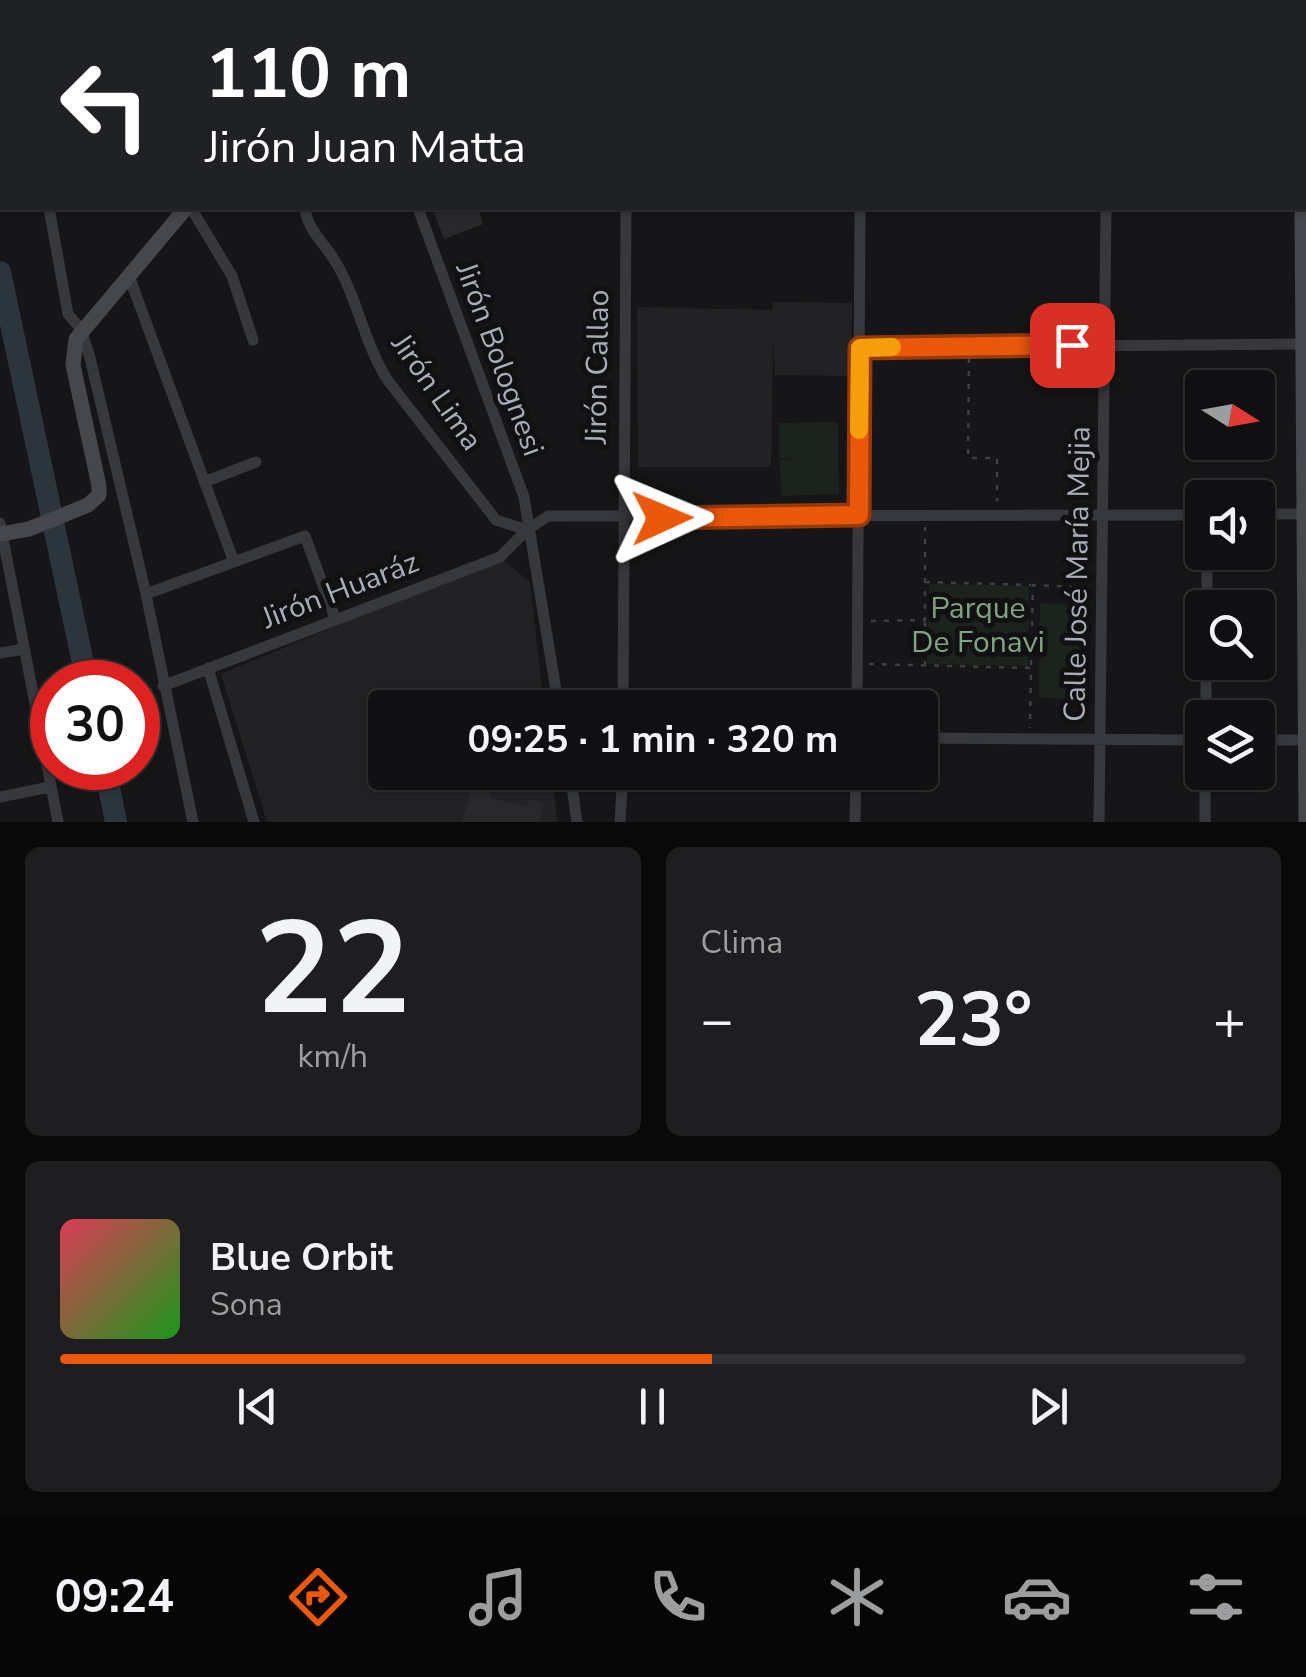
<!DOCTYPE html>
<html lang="es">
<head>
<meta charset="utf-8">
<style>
  body { margin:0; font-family:"Nunito Sans",sans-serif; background:#1e1e20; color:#f1f3f6; height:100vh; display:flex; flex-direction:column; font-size:38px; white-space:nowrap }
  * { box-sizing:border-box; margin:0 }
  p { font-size:32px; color:#9c9d9f }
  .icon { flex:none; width:55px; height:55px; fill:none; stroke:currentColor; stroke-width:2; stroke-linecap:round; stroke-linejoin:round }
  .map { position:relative; height:822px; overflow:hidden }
  .drawer { display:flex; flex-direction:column; gap:25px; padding:25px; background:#09090a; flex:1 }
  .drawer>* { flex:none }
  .hud { position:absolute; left:0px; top:0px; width:1308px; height:210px; box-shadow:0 2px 8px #0004,0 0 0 2px #303032; background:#202124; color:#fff; overflow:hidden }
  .needle { width:65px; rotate:101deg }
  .controls { position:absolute; left:1185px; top:370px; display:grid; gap:20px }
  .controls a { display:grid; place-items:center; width:90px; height:90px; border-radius:10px; background:#101012; box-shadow:0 2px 8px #0004,0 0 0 2px #303032; font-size:50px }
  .speed { position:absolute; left:30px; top:660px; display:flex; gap:20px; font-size:50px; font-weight:700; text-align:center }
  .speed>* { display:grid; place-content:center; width:130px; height:130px; border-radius:50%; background:#101012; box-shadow:0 2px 8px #0004,0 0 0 2px #303032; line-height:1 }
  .speed .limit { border:15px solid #d22; background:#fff; color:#111 }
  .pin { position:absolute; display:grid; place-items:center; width:85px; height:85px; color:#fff; margin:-42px; border-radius:20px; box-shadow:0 5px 15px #0006 }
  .me { position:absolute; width:110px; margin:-55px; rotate:89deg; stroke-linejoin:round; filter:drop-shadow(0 0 8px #0008) }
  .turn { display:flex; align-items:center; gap:35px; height:210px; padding:0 40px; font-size:45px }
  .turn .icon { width:130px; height:130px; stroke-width:2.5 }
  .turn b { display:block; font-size:70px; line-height:85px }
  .big { font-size:75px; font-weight:700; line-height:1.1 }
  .drawer .card { flex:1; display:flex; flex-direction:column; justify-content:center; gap:15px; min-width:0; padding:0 35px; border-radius:15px; background:#1e1e20 }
  .drawer .dial { align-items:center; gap:0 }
  .dial b { font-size:130px; line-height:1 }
  .song { display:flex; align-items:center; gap:30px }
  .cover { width:120px; height:120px; border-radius:15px; background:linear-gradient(135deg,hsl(350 70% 55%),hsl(120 70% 35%)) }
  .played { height:10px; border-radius:5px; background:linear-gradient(90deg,#ea580c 55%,#303032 55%) }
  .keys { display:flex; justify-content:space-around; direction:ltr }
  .heat { display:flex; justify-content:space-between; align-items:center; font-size:55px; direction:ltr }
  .drawer .tiles { flex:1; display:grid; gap:25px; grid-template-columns:1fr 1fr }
  .card:last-child { grid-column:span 2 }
  .trip { position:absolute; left:368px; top:690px; width:570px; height:100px; border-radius:10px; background:#101012; box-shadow:0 2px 8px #0004,0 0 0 2px #303032; font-weight:700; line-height:100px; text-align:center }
  .tab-bar { display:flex; height:160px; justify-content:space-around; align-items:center; background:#060607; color:#9c9d9f }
  .tab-bar .icon { width:70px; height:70px }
  .tab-bar .active { color:#ea580c }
  .tab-bar b { font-size:45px; color:#f1f3f6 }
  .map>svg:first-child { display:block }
  .built { fill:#222225 }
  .green { fill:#1c231d }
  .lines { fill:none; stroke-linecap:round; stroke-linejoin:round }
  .river { stroke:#2c353c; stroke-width:22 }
  .building { fill:#29292c }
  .path { stroke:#3d3f44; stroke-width:2.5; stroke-dasharray:5 8; stroke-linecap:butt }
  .lane { stroke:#37383d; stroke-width:6 }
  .street { stroke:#37383d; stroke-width:11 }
  .secondary { stroke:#45474d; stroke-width:15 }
  .secondary-bridge { stroke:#45474d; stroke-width:15 }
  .route-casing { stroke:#983908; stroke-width:25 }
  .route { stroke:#ea580c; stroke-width:18 }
  .slow { stroke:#f59e0b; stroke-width:18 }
  .labels { text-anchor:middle; stroke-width:10; stroke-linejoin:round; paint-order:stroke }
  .street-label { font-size:30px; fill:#a8adb8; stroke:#111113 }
  .park-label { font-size:30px; fill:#7fa381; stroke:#111113 }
</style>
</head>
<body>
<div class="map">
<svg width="1306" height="822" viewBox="0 0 1306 822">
  <rect width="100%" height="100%" fill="#161618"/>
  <path class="built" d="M773 302 852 303 851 376 775 375 773 342 771 467H638L637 307 772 310Z
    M500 557 530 582 544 707 385 708V772L552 773 557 822H267L221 674Z"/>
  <path class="green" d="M838 422 839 494 781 496 780 460 797 459 779 458V423Z
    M929 584 1029 586 1028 666 927 664Z
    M1040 603 1086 606 1084 701 1039 697Z"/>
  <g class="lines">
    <path class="river" d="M0 272 87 682
      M105 768 116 822"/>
  </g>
  <path class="building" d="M432 208H478L483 224 444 239Z
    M472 788 490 793 489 797 527 807 529 798 544 803 539 822H462Z"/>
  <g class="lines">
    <path class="path" d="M969 358 968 458H997V501
      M925 582 1031 585
      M871 621 925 620V527
      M925 622V664
      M869 664 1031 668 1030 728
      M1031 665 1033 585 1090 588"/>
    <path class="lane" d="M673 0 675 2"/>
    <path class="street" d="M13 0V2
      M75 0 76 2
      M859 0V2
      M1221 0V2
      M423 2V0
      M1108 2V0
      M49 208 68 314 81 329 90 358 146 594 193 822
      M191 208 232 276 253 340
      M305 208C307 229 324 243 335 261 358 298 364 345 389 382L496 520 527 530
      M418 208 524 497 559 708
      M129 276 234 562
      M859 348 1303 344
      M204 482 256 462
      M1258 514H1306
      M0 523 58 822
      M146 594 305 536 335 618
      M1207 608V552
      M0 653 24 649
      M208 668 254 822
      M163 686 500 557 527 530 548 516 1202 515
      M623 708 626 208
      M857 708 860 208
      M1206 718V662
      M920 738 1202 740
      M1258 740H1306
      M570 772 577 822
      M571 782 631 772
      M0 797 50 787
      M620 822 623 772
      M855 822 856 772
      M1099 822 1106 208
      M1205 822V772"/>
    <path class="secondary" d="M1301 0V2
      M305 2V0
      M629 2V0
      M1302 208 1306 822
      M88 505 99 495V486L73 365 76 339 186 208"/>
    <path class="secondary-bridge" d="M0 534 29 529 88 505"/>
  </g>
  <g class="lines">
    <defs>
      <path id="route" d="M662 518 859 515 860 348 1072 345"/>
    </defs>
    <use href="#route" class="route-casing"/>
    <use href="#route" class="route"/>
    <path class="slow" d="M859 430 860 348 892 347"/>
  </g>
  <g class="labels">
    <g class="street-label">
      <text transform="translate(500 359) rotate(70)" y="10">Jirón Bolognesi</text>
      <text transform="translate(597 367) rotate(-89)" y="10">Jirón Callao</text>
      <text transform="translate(437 392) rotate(55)" y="10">Jirón Lima</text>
      <text transform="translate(1077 574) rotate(-89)" y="10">Calle José María Mejia</text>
      <text transform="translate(340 590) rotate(-21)" y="10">Jirón Huaráz</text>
    </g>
    <g class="park-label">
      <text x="978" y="618">Parque<tspan x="978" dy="34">De Fonavi</tspan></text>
    </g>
  </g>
</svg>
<div class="controls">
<a><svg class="needle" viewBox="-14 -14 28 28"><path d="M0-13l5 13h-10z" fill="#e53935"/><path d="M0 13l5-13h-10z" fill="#9c9d9f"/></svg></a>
<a><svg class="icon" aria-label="sound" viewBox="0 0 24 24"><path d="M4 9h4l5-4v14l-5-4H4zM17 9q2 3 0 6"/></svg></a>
<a><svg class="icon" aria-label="search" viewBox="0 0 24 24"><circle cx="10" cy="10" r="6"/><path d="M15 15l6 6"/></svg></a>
<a><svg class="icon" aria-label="layers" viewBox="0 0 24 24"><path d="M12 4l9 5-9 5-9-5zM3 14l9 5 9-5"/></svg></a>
</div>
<div class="speed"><div class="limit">30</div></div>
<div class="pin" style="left:1072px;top:345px;background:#d93025"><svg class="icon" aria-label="arrive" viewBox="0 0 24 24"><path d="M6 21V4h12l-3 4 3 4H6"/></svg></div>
<svg class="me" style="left:662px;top:518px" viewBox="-20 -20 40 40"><path d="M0-17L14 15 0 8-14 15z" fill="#ea580c" stroke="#fff" stroke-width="4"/></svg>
<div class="trip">09:25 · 1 min · 320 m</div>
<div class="hud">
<div class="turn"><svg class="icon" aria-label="left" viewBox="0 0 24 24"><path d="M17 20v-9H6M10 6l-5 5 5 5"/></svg><div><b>110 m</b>Jirón Juan Matta</div></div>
</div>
</div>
<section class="drawer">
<div class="tiles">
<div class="card dial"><b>22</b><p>km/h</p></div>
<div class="card"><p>Clima</p>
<div class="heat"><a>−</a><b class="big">23°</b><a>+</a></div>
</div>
<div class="card">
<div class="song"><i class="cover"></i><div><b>Blue Orbit</b><p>Sona</p></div></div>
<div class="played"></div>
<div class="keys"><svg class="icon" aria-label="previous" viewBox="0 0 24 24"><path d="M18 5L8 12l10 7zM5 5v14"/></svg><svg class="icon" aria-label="pause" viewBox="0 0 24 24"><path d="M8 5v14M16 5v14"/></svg><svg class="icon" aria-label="next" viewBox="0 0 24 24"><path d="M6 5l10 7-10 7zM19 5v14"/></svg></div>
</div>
</div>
</section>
<nav class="tab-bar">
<b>09:24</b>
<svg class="icon active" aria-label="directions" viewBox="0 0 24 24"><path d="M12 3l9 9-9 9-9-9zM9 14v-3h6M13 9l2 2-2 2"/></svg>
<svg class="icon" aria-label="music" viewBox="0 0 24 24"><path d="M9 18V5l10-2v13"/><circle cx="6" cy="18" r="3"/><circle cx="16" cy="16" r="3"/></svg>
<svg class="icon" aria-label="phone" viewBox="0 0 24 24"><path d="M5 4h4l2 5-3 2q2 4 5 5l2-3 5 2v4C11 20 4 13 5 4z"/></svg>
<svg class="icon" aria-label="climate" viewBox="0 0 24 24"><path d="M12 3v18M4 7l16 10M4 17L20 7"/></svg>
<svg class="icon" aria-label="car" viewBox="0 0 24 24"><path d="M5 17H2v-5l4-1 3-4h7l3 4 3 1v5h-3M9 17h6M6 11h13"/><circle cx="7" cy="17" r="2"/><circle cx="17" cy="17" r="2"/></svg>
<svg class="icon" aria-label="filters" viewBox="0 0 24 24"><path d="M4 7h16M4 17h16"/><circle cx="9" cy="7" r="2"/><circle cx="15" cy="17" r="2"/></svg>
</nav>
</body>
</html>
